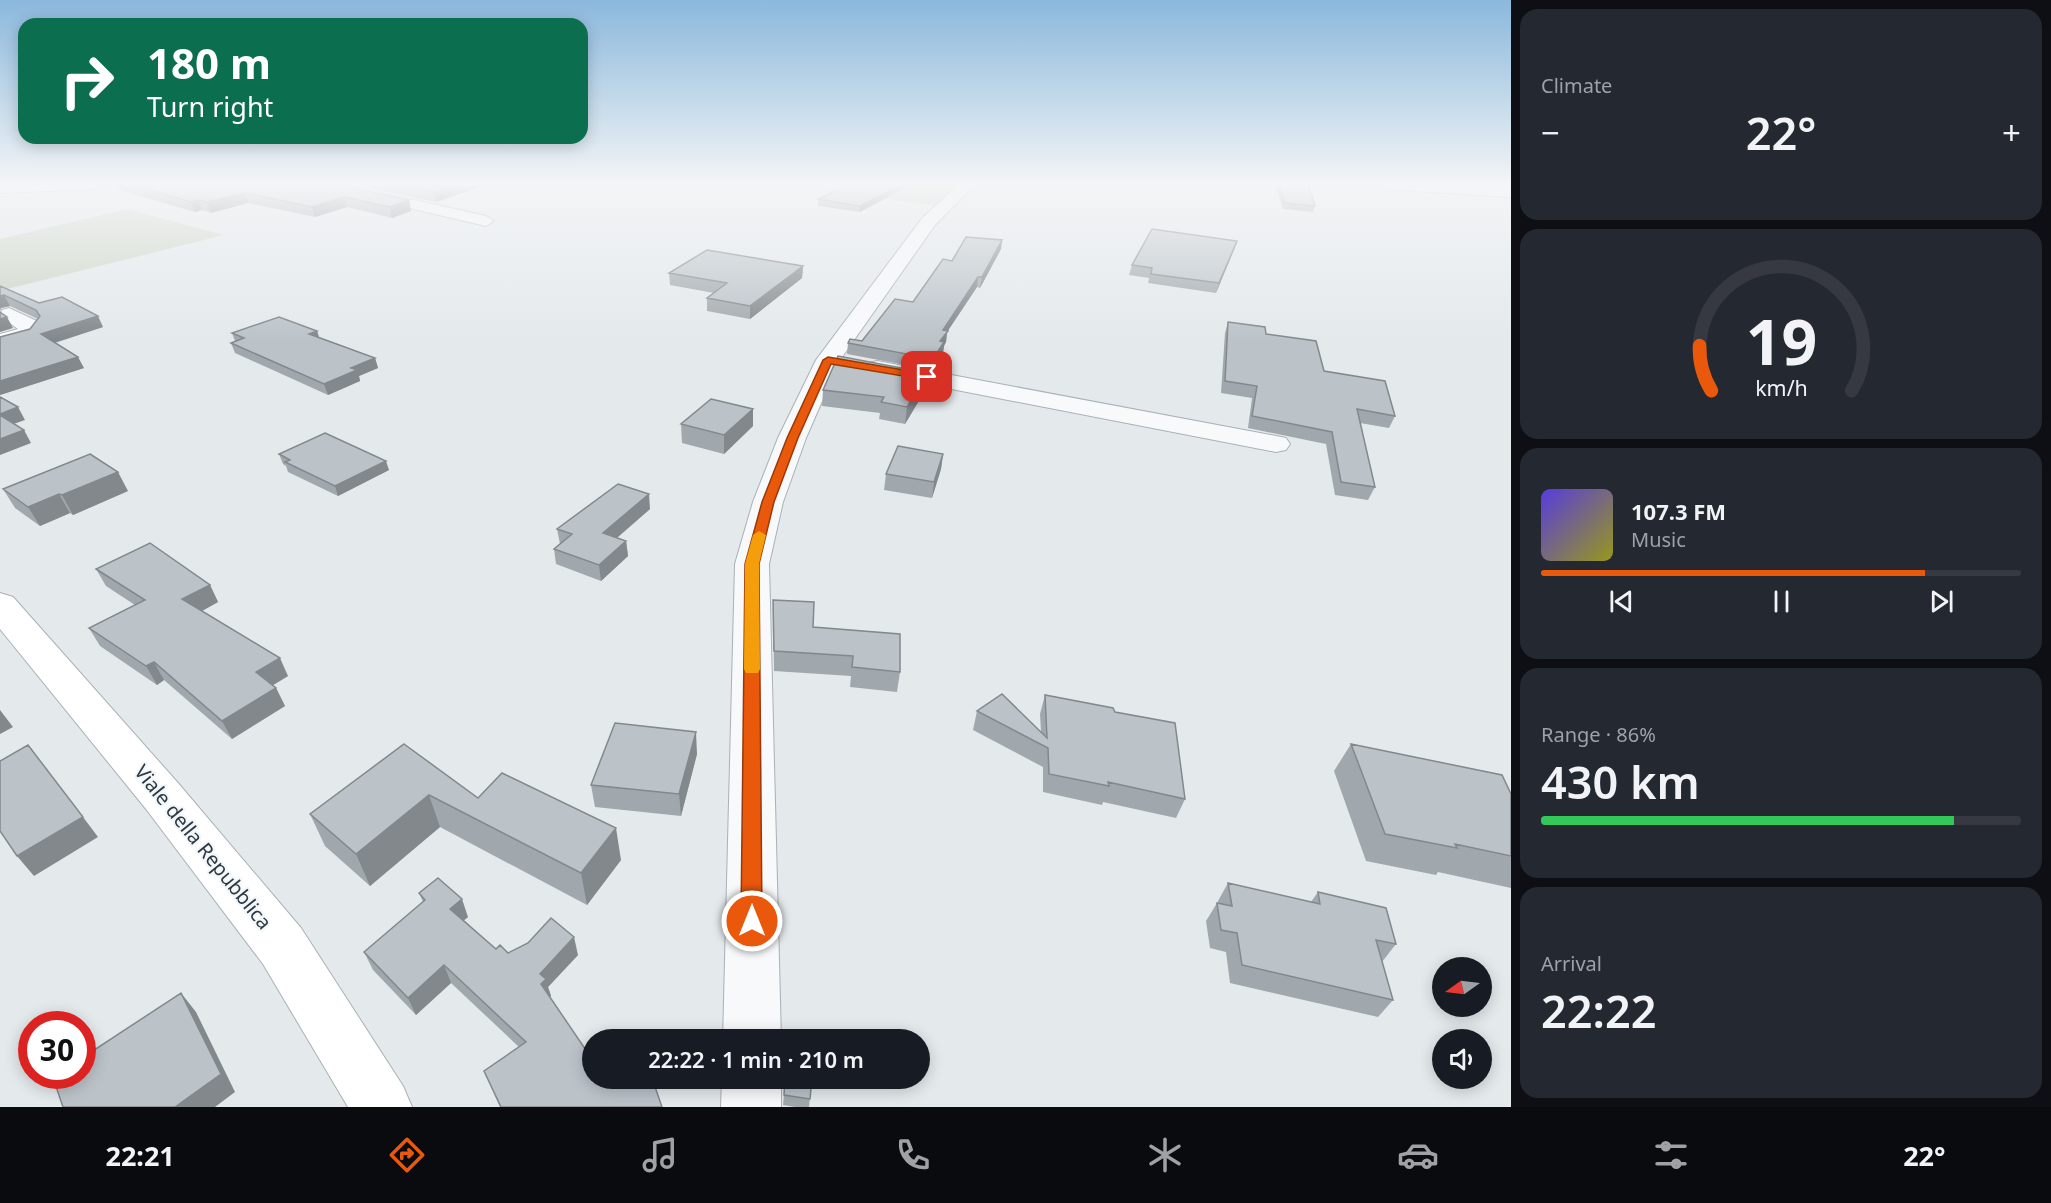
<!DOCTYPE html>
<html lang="en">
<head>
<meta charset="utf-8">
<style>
  body { margin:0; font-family:"Noto Sans",sans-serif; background:#242831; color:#f1f3f6; height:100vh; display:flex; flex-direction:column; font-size:22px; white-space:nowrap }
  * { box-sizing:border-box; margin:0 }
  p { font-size:20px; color:#9ea1a6 }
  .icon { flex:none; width:33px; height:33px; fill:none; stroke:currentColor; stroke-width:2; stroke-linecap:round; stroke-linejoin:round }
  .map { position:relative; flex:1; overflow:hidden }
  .side { display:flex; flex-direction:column; gap:9px; padding:9px; background:#0d0f14; width:540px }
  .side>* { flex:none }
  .banner { position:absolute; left:18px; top:18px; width:570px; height:126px; border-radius:18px; box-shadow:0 3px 15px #0003; background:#0b6e4f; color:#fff; overflow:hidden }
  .needle { width:39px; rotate:256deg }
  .tools { position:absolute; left:1432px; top:957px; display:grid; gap:12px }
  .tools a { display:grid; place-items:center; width:60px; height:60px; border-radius:50%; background:#171b24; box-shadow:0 3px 15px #0003; font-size:30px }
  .speed { position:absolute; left:18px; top:1011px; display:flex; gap:12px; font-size:30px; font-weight:700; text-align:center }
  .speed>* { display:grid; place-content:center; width:78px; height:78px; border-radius:50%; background:#171b24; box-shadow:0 3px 15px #0003; line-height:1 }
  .speed .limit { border:9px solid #d22; background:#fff; color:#111 }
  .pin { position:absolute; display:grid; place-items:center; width:51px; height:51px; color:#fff; margin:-26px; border-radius:12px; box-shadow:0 3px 9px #0006 }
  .me { position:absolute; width:66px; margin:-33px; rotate:0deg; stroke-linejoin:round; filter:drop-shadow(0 0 4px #0008) }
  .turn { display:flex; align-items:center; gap:21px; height:126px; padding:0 30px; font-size:27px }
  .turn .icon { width:78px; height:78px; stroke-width:2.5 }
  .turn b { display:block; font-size:42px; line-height:51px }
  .big { font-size:45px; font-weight:600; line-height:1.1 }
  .side .card { flex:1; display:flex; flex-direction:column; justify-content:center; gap:9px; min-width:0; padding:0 21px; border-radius:18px; background:#242831 }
  .side .dial { align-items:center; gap:0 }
  .dial svg { height:156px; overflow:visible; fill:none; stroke:#363941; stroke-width:7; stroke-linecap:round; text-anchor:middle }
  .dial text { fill:#f1f3f6; stroke:none }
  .song { display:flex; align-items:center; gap:18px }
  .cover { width:72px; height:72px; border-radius:9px; background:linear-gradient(135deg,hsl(250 70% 55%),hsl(60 70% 35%)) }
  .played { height:6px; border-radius:3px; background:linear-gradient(90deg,#ea580c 80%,#363941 80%) }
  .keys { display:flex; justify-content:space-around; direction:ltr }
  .heat { display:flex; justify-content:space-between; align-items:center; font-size:33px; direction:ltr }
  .charge { height:9px; border-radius:4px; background:linear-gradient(90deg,#34c759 86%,#363941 0) }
  .trip { position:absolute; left:582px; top:1029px; width:348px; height:60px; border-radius:30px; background:#171b24; box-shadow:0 3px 15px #0003; font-weight:600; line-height:60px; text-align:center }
  .menu { display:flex; height:96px; justify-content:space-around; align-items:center; background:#090b0e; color:#9ea1a6 }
  .menu .icon { width:42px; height:42px }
  .menu .selected { color:#ea580c }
  .menu b { font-size:27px; color:#f1f3f6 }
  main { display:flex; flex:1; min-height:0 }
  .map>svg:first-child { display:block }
  .green { fill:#cdd5c6 }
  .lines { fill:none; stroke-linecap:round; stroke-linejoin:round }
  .minor-casing { stroke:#a9b1b6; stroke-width:2 }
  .secondary-casing { stroke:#a9b1b6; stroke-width:2 }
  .minor { fill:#f7f9fa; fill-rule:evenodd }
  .secondary { fill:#fff; fill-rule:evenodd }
  .wall { fill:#a1a8ad }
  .shaded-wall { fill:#83888d }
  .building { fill:#bbc3c9; stroke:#83888d; stroke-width:1.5 }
  .route { fill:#ea580c; stroke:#983908; stroke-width:1.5 }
  .slow { fill:#f59e0b }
  .labels { text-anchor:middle; stroke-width:4.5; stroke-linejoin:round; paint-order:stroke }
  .near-street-label { font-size:20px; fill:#2c3944; stroke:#f4f7f9 }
</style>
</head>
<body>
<main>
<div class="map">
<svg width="1511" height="1107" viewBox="0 0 1511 1107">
  <rect width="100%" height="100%" fill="#e4e9ec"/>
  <path class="green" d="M788 185H961L935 206Z
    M127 209 224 235 3 290 0 288V239Z"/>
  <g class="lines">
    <defs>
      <path id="minor" d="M0 185H105L98 189 0 193Z
        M321 185H347L486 216 494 221 486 226 323 188Z
        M959 185H975L935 225 840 360 806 438 783 502 769 564 781 1040H723L735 564 753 502 778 438 816 360 923 217Z
        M1376 185 1511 187V197L1383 189Z
        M9 308 41 323 44 328 35 338 0 348V334L18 329 0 316 2 310Z
        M877 361 1276 436 1286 438 1290 444 1286 450 1276 452 869 373 865 368 869 363Z
        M722 1078H781V1107H721Z"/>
      <path id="secondary" d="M0 593 13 597 178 783 301 928 403 1086 412 1107H348L263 964 146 809 0 629Z"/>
    </defs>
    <use href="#minor" class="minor-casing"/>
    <use href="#secondary" class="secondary-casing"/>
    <use href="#minor" class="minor"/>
    <use href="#secondary" class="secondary"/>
  </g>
  <path class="wall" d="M117 185H340L409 200 411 211 392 218 347 207 315 217 248 203 211 213 202 210 195 212 119 190Z
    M357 185H486L436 202Z
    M849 185H910L860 212 818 206V199Z
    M1275 185H1308L1315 206 1313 212 1283 209Z
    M1002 240 1001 249 980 288 977 287 947 332 946 342 944 346 943 353 932 370 847 354 848 343 862 341 913 302 952 261Z
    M1237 241 1216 293 1148 283 1149 278 1129 275 1132 265Z
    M803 266 802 278 750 319 707 311V298L714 293 670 285 669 273Z
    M0 286 39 303 103 327 55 343 84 368 0 395V337L30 329 38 319 10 306 1 308Z
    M1228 322 1266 334 1395 416 1389 428 1360 423 1375 487 1368 500 1335 495 1326 444 1248 428 1252 398 1221 393 1225 333Z
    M317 331 319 337 375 358 378 368 359 376 360 381 328 395 235 353 231 343 235 341 232 333Z
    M923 372 920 399 905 424 879 419 880 413 822 406 823 390Z
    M753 409V426L724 454 682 443 681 424Z
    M279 454 389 470 338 496 288 472 286 466 283 464Z
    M943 454 941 469 932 498 884 490 886 474Z
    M3 489 128 491 73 515 70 513 40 526 15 508Z
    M650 509 617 538 626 541 628 556 601 581 556 564 554 549 560 544 557 529Z
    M96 569 210 585 218 602 202 611 288 676 273 685 276 688 285 706 232 739 164 680 157 685 100 646 89 628 135 605 106 586Z
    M773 600 813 627 900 672 897 692 850 687 851 676 774 671Z
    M1045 695 1115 712 1185 799 1176 818 1103 802 1102 805 1043 792V767L973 730 977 711 1041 732 1040 714Z
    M404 744 478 798 621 860 587 905 440 827 370 886 325 846 310 814Z
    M1351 744 1511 794V888L1438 872 1436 875 1366 861 1334 771Z
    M697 754 681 816 595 807 591 785Z
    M1228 883 1311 902 1318 892 1396 944 1382 962 1393 1000 1378 1017 1230 983 1226 952 1210 948 1206 921 1217 903H1218V901Z
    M419 893 468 917 464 920 496 949 508 953 578 955 548 987 551 996 550 997 592 1078 662 1107H500L484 1071 519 1047 451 983 416 1015 373 970 364 952 423 902Z
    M812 1078 809 1107H795L783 1105 784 1095Z"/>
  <path class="shaded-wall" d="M455 185H486L436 202 434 192Z
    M900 185H910L860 212V206Z
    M245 193 248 203 211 213 207 202Z
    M344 197 347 207 315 217 312 207Z
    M199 200 202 210 195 212 191 202Z
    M409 200 411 211 392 218 390 207Z
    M1002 240 1001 249 980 288 982 277Z
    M1237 241 1234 250 1216 293 1219 283Z
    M803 266 802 278 750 319V306Z
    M978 277 977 287 947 332 946 342 944 346 943 353 932 370 933 359 940 341 943 330Z
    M4 295 10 306 1 308 0 311V296Z
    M98 316 103 327 47 345 41 334Z
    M7 317 13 328 0 332V319Z
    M317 331 320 341 309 334Z
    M78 357 84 368 0 395V381Z
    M375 358 378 368 359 376 360 381 328 395 324 384 351 368Z
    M923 372 920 399 905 424 907 407 916 382Z
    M18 407 25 420 5 427 0 417V414Z
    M753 409V426L724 454V435Z
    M24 430 31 443 0 455V439Z
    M943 454 941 469 932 498 934 482Z
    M386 461 389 470 338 496 335 486Z
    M118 472 128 491 73 515 62 495Z
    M59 494 70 513 40 526 28 507Z
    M649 494 650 509 605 548 603 533Z
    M626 541 628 556 601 581 599 565Z
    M210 585 218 602 191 617 182 599Z
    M280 658 288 676 265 690 256 672Z
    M154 662 164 680 157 685 146 666Z
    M276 688 285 706 232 739 222 721Z
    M0 710 13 727 0 734Z
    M696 732 697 754 681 816 679 794Z
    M429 795 440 827 370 886 356 854Z
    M83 817 98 837 34 876 17 856Z
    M616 828 621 860 587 905 581 873Z
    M462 899 468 917 457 926 450 909Z
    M574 937 578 955 548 987 551 996 546 1001 541 984 540 974Z
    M444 965 451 983 416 1015 408 998Z
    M181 993 196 1012 235 1092 215 1107H175Z"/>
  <path class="building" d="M132 185H340L409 200 390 207 344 197 312 207 245 193 207 202 199 200 191 202Z
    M400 185H455L434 192Z
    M849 185H900L860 206 818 199Z
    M1279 185H1308L1315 206 1285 203Z
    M1152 229 1237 241 1219 283 1151 274 1152 268 1132 265Z
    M966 237 1002 240 982 277H978L943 330 948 331 940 341 944 342 933 359 848 343 850 339 862 341 895 299 913 302 943 259 952 261Z
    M707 250 803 266 750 306 707 298 727 283 669 273Z
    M0 286 39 303 62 297 98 316 41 334 78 357 0 381V337L30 329 40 316 36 310 4 295 0 296Z
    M0 312 7 317 0 319Z
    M279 317 317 331 309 334 375 358 351 368 357 370 324 384 231 343 244 338 232 333Z
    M1228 322 1265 327 1266 334 1316 341 1324 371 1385 381 1395 416 1357 409 1375 487 1341 482 1332 432 1252 416 1257 386 1225 381Z
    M838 356 923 372 916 382 922 383 907 407 881 402 884 397 823 390Z
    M0 397 18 407 0 414Z
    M711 399 753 409 724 435 681 424Z
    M0 415 24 430 0 439Z
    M325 433 386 461 335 486 285 462 290 460 279 454Z
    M898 446 943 454 934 482 886 474Z
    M90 454 118 472 62 495 59 494 28 507 3 489Z
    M618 484 649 494 603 533 626 541 599 565 554 549 572 534 557 529Z
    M150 543 210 585 182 599 280 658 256 672 276 688 222 721 154 662 146 666 89 628 145 600 96 569Z
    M773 600 814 602 813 627 900 634V672L852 667 853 656 774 651Z
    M1002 694 1047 738 1045 695 1113 708 1115 712 1175 723 1185 799 1108 782 1109 786 1049 774 1048 748 977 711Z
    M615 723 696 732 679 794 591 785Z
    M404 744 478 798 502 773 616 828 581 873 429 795 356 854 310 814Z
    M1351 744 1502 775 1511 794V856L1455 844 1457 848 1385 834Z
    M28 745 83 817 17 856 0 831V761Z
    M438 878 462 899 450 909 496 949 500 945 508 953 528 943 551 918 574 937 540 974 546 979 541 984 592 1059V1078H652L662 1107H501L484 1071 526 1042 444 965 408 998 364 952 425 900 419 893Z
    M1228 883 1320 904 1318 892 1386 908 1396 944 1376 940 1393 1000 1242 965 1237 933 1221 930 1217 903 1232 906Z
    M181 993 221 1074 175 1107H63L53 1078 57 1076H82V1058Z
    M785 1078H812L810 1099 784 1095Z"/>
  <linearGradient id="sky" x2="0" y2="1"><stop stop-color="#8bb8dc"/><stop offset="0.54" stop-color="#f3f5f6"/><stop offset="1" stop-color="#f3f5f6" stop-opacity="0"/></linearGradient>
  <rect width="1511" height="340" fill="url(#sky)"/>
  <path class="route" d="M828 357 927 374 932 377 927 380 831 364 798 438 774 502 759 564 762 921 759 928 752 931 744 928 741 921 745 564 762 502 787 438 823 360Z"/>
  <path class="slow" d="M759 531 766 535 759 564 760 669 758 673H746L744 669 745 564 753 535Z"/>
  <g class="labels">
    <g class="near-street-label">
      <text transform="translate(203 847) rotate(51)" y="7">Viale della Repubblica</text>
    </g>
  </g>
</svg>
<div class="tools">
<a><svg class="needle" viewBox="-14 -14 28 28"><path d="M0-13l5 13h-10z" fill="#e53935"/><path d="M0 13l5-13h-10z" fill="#9ea1a6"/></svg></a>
<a><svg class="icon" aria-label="sound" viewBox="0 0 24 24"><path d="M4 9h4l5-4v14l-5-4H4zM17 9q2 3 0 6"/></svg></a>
</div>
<div class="speed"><div class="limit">30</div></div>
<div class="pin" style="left:927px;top:377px;background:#d93025"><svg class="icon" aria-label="arrive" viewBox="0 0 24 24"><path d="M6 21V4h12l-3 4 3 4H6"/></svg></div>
<svg class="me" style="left:752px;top:921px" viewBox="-20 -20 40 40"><circle r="17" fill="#ea580c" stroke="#fff" stroke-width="3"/><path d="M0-11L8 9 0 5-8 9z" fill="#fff"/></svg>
<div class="trip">22:22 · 1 min · 210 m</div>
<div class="banner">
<div class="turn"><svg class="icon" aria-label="right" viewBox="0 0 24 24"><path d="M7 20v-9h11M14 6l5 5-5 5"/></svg><div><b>180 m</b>Turn right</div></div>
</div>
</div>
<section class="side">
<div class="card"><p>Climate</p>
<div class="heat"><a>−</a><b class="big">22°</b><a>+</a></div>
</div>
<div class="card dial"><svg viewBox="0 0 100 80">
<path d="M14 69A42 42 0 1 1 86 69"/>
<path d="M14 69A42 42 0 0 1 8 46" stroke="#ea580c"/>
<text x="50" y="56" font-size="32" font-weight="700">19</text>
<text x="50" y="72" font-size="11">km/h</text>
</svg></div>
<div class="card">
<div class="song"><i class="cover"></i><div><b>107.3 FM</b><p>Music</p></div></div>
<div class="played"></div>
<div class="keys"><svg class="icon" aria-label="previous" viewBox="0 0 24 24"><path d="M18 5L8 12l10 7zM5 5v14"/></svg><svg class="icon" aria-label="pause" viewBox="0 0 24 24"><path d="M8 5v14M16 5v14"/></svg><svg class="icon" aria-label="next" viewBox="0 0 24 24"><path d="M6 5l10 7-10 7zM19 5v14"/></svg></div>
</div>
<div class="card"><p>Range · 86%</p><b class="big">430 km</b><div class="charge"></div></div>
<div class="card"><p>Arrival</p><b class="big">22:22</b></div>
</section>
</main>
<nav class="menu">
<b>22:21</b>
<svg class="icon selected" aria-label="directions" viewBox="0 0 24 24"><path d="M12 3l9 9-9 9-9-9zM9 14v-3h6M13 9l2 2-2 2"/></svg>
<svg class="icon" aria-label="music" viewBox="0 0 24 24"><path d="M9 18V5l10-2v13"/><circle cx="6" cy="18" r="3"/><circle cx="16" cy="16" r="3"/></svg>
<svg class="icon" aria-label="phone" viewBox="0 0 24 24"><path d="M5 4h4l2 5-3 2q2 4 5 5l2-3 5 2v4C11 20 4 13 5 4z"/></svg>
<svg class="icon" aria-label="climate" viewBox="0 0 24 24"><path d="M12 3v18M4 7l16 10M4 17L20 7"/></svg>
<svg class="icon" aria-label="car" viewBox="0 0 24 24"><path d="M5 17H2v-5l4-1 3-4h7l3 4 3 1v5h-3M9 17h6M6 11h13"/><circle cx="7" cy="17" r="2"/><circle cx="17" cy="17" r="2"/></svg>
<svg class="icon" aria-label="filters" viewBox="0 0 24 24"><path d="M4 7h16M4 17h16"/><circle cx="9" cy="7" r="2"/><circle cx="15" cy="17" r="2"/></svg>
<b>22°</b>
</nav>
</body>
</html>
